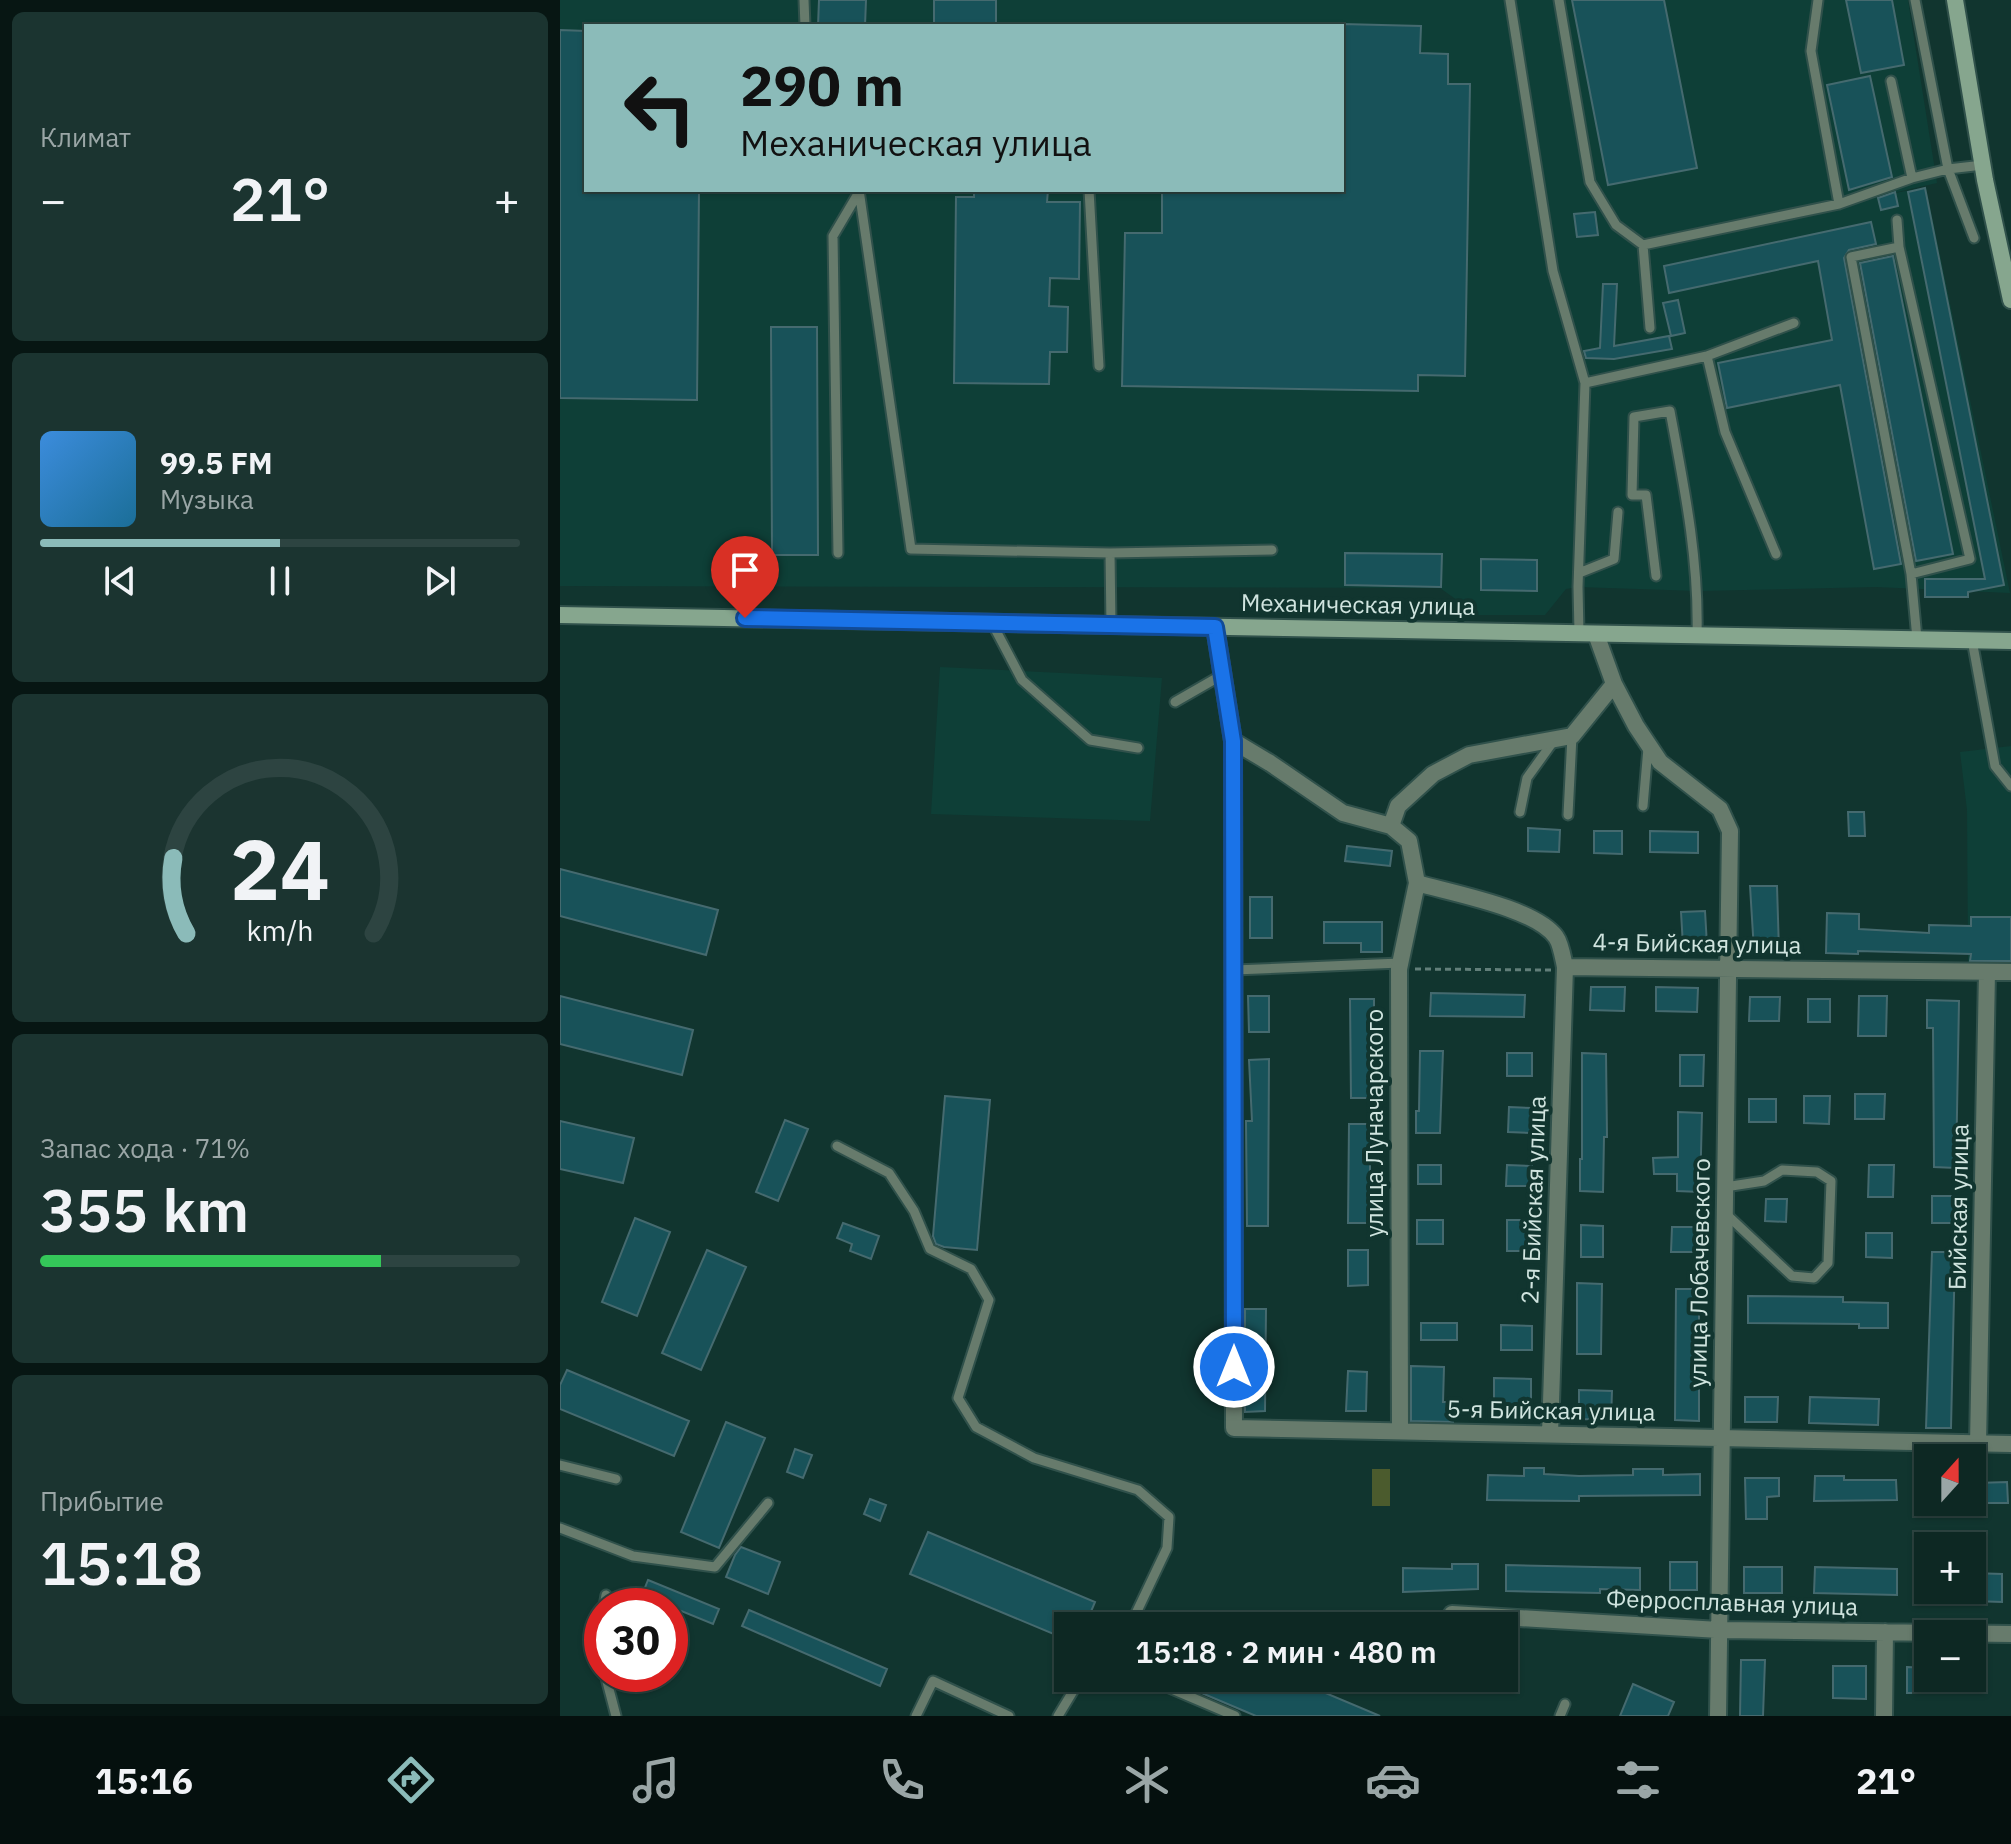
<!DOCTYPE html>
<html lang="ru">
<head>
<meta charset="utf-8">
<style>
  body { margin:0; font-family:"IBM Plex Sans",sans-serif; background:#1b3430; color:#f1f3f6; height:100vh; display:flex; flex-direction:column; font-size:30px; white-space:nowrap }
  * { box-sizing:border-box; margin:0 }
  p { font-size:26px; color:#9aa6a6 }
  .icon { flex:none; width:44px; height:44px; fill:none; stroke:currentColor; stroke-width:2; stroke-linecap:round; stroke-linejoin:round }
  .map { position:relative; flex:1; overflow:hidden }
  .drawer { display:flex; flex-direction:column; gap:12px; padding:12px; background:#071613; width:560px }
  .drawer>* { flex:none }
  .banner { position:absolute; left:24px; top:24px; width:760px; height:168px; border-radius:0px; box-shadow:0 2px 6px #0004,0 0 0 2px #2d4441; background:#8bbbb9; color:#111; overflow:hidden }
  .needle { width:52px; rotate:21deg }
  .controls { position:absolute; left:1354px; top:1444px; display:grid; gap:16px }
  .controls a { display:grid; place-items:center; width:72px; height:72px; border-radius:0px; background:#0d2823; box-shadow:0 2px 6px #0004,0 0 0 2px #2d4441; font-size:40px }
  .speed { position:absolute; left:24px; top:1588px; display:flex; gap:16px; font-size:40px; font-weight:700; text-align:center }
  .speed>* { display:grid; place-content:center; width:104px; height:104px; border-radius:50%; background:#0d2823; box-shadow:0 2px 6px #0004,0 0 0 2px #2d4441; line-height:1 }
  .speed .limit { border:12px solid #d22; background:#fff; color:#111 }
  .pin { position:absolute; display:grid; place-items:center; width:68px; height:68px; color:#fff; margin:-82px -34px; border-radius:50% 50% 50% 0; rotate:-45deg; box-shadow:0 0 8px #0007 }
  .pin .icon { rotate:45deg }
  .me { position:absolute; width:88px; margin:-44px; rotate:0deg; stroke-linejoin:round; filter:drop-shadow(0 0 6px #0008) }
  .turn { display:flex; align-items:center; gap:28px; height:168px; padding:0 24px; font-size:36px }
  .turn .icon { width:104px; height:104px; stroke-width:2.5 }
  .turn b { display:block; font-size:56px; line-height:68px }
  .big { font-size:60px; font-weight:600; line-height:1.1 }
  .drawer .widget { flex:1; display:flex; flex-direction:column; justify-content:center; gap:12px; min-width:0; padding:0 28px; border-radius:12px; background:#1b3430 }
  .drawer .dial { align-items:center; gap:0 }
  .dial svg { height:208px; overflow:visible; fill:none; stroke:#2d4441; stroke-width:7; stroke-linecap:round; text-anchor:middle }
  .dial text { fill:#f1f3f6; stroke:none }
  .song { display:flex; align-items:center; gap:24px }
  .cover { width:96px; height:96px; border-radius:12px; background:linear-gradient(135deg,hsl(210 70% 55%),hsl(200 70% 35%)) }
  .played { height:8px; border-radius:4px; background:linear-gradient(90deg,#8bbbb9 50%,#2d4441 50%) }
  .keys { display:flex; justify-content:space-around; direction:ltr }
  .heat { display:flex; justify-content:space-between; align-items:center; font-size:44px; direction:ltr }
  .charge { height:12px; border-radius:6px; background:linear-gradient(90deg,#34c759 71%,#2d4441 0) }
  .trip { position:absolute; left:494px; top:1612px; width:464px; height:80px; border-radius:0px; background:#0d2823; box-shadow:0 2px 6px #0004,0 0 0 2px #2d4441; font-weight:600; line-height:80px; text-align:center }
  .tab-bar { display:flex; height:128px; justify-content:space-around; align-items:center; background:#05100e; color:#9aa6a6 }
  .tab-bar .icon { width:56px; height:56px }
  .tab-bar .selected { color:#8bbbb9 }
  .tab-bar b { font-size:36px; color:#f1f3f6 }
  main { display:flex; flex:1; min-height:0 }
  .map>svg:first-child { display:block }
  .built { fill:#0e3f37; fill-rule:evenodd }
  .green { fill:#4b5b2d }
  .building { fill:#185259; stroke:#456a6f; stroke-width:2 }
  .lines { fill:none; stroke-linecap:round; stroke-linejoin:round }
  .lane-casing { stroke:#30514b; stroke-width:13 }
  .street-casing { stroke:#30514b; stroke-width:20 }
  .secondary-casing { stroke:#30514b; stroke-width:20 }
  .path { stroke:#627f7a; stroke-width:3; stroke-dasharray:6 4; stroke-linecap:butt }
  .lane { stroke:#677b6c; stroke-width:9 }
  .street { stroke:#677b6c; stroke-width:16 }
  .secondary { stroke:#86a68e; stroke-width:16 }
  .route-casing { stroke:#114b97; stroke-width:20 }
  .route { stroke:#1a73e8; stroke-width:14 }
  .labels { text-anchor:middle; stroke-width:8; stroke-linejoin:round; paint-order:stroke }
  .street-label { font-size:24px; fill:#d0e4df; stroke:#11352f }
</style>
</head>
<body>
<main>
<section class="drawer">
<div class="widget"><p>Климат</p>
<div class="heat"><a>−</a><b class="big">21°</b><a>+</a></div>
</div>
<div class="widget">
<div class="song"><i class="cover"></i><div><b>99.5 FM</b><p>Музыка</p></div></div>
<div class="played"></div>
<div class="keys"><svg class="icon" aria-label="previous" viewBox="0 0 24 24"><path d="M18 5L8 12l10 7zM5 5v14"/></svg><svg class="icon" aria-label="pause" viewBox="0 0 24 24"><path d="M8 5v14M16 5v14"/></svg><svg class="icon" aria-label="next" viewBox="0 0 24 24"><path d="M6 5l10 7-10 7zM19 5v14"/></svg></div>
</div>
<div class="widget dial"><svg viewBox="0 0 100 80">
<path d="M14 69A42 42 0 1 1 86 69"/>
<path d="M14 69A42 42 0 0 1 9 40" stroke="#8bbbb9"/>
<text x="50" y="56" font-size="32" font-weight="700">24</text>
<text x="50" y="72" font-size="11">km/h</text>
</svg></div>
<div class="widget"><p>Запас хода · 71%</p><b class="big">355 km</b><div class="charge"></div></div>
<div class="widget"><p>Прибытие</p><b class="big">15:18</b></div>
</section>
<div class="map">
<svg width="1451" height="1716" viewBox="0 0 1451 1716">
  <rect width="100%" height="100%" fill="#11352f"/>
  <path class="built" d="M0 0H1348L1377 183 1315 197 1366 187 1450 593 1316 587 1138 591 1018 587 1006 589 985 615H918L880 588 0 586ZM26 26H782V190H26Z
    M380 667 602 678 590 821 371 814Z
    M1451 746V962H1408L1407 810 1400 752Z"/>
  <path class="green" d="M812 1469H830V1506H812Z"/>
  <path class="building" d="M259 0H306L305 26H258Z
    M374 0H436V26H374Z
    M1012 0H1104L1137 168 1048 185Z
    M1286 0H1332L1344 65 1301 73Z
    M782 24 861 26 860 53 888 54V84H910L905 376 858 375V391L562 386 565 233H602V190H782Z
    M0 30 26 31V190H139L137 400 0 398Z
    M1310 76 1332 177 1289 190 1267 85Z
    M1365 188 1444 585 1408 592V597H1365V579H1425L1348 192Z
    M414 190H488L487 202H520L519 279 490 278 489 306 508 307 507 352H490L489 384 394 383 396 197H414Z
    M1335 192 1338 206 1321 210 1318 198Z
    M1035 212 1038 235 1017 237 1014 214Z
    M1311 222 1316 244 1289 250 1284 258 1341 564 1314 569 1280 385 1167 408 1158 363 1272 340 1258 261 1109 293 1104 266Z
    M1333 256 1393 554 1356 561 1300 263Z
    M1043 284H1057L1054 346 1109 336 1112 349 1054 359 1026 358 1024 351 1040 348Z
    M1118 300 1125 333 1111 336 1103 303Z
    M211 327H257L258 555H212Z
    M785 553 882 554 881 587 785 585Z
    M921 559 977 560V591L921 590Z
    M1288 812H1304L1305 836H1289Z
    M968 828 1000 830 999 852 968 851Z
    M1034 831H1062V854L1034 853Z
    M1090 831 1138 832V853L1090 852Z
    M787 846 832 851 830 866 785 861Z
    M0 869 158 910 146 955 0 916Z
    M1190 886H1217L1219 951H1194Z
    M690 897H712V938H690Z
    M1145 911 1147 945 1123 946 1121 912Z
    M1267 913 1299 914V929L1369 933V925L1411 926V917H1451V961H1410L1411 954 1298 951V954L1266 953Z
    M764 922H822V952H801V943H764Z
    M1031 987H1065L1064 1011 1030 1010Z
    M1096 987 1138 988 1137 1012 1096 1011Z
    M871 993 965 995 964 1017 870 1016Z
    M0 996 133 1030 122 1075 0 1044Z
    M688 996H709V1032H689Z
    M1299 996H1327L1326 1036H1298Z
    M1190 997H1220L1219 1021H1189Z
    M790 999H814V1038H810L811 1098H791Z
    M1248 999H1270V1022H1248Z
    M1367 1000 1399 1001 1396 1168 1374 1167 1373 1028H1367Z
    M860 1051H883L880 1133H856V1111H859Z
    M947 1053H972V1076H947Z
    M1022 1053 1046 1054 1047 1137H1044L1043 1192 1020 1191V1159H1022Z
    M1120 1055H1144L1143 1086H1120Z
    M709 1059 708 1226H687L686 1121H692L689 1060Z
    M1295 1094H1325L1324 1119H1295Z
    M385 1096 430 1100 417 1250 384 1247 376 1244 373 1236Z
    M1244 1096H1270L1269 1124 1244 1123Z
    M1189 1099H1216V1122H1189Z
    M949 1107 972 1108 971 1133 948 1132Z
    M1118 1112 1142 1113 1140 1192 1117 1191V1174H1094L1093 1158 1118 1157Z
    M225 1120 248 1129 218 1201 196 1192Z
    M0 1121 74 1138 63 1183 0 1169Z
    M789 1124H810V1223H788Z
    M858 1165H881V1184H858Z
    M947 1165 972 1166V1186H946Z
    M1309 1165H1334L1333 1197H1308Z
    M1372 1196H1395V1223H1372Z
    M1206 1199H1227L1226 1222 1205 1221Z
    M75 1218 110 1232 77 1316 42 1302Z
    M857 1220H883V1244H857Z
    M947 1220H971V1251H947Z
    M283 1223 319 1236 311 1259 290 1251 292 1244 277 1238Z
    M1021 1225 1043 1226V1257H1021Z
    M1112 1227H1139V1252H1111Z
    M1306 1233H1332V1258L1306 1257Z
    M147 1250 186 1267 141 1370 102 1353Z
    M788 1250H808V1285L788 1286Z
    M1372 1252H1395L1391 1428H1366Z
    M1017 1283 1042 1284 1041 1354H1017Z
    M1116 1289H1139V1421L1115 1420Z
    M1188 1296 1283 1297V1302L1328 1303V1328H1299V1324L1188 1323Z
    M685 1309H706L705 1411 685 1412Z
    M861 1323H897V1340H861Z
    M941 1325 972 1326V1350H941Z
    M851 1366 884 1367 883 1402H893V1422L851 1421Z
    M7 1370 129 1421 114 1456 0 1409V1385Z
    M788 1371 807 1372 806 1411H786Z
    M934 1378 971 1379V1406H934Z
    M1019 1390 1052 1391 1051 1420 1019 1419Z
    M1185 1397H1218L1217 1422H1185Z
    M1250 1397 1319 1399 1318 1425 1249 1423Z
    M166 1422 205 1438 159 1548 121 1532Z
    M235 1449 252 1455 243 1478 227 1472Z
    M964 1468H984V1474L1019 1476 1073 1475V1469H1103V1475L1140 1474V1495L1019 1496V1501L927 1500 928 1475 964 1476Z
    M1255 1476H1284V1480H1336L1337 1500 1254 1501Z
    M1185 1478H1219V1496L1207 1497V1519H1186Z
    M1447 1482 1448 1503H1418L1417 1483Z
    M310 1499 326 1505 320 1521 304 1514Z
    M368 1532 535 1602 525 1626H508V1640L350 1574Z
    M181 1547 220 1562 208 1594 166 1577 175 1555Z
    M1110 1562H1137V1590H1110Z
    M892 1564H918V1589L843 1592V1568L892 1569Z
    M946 1565 1080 1568V1590L1040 1589V1593L946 1591Z
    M1184 1567H1222V1593H1184Z
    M1255 1567 1337 1569V1595L1254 1593Z
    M1412 1573 1442 1574V1602L1412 1601Z
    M88 1580 159 1609 153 1624 82 1595Z
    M189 1610 327 1669 320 1686 182 1626Z
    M1181 1660H1205L1203 1716H1180Z
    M1273 1666H1306V1699L1273 1698Z
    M1347 1667 1368 1668V1678H1380V1693H1347Z
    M606 1678H730L820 1716H696Z
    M1073 1684 1114 1702 1108 1716H1060Z"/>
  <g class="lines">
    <defs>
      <path id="lane" d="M244 0 245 26
        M950 0 993 271 1025 383 1018 587 1019 633
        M999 0 1030 182 1056 225 1083 245 1279 204 1352 178 1388 169 1423 165
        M1258 0 1251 51 1279 204
        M1355 0 1388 169 1414 238
        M1331 81 1352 178
        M299 190 351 549 550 553 551 625
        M529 190 539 366
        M1337 220 1339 247
        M1083 245 1090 328
        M1147 356 1165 432 1216 554
        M1025 383 1147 356 1234 323
        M278 553 273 236 299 192
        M550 553 712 550
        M1019 573 1054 559 1058 512
        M1351 574 1410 559 1339 247 1291 257 1351 574 1357 639
        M1096 576 1086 495H1072L1074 417 1110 411C1124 486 1139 559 1137 635
        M432 623 462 680 530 740 578 748
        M1412 640 1435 766 1451 786
        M615 702 662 675
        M1083 806 1088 748
        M960 812 967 778 995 739
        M1008 815 1012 736
        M674 970 840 963
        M277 1146 329 1173 354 1211 370 1249 411 1269 429 1300 398 1398 416 1427 474 1458 578 1490 609 1517 607 1548 570 1626
        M1165 1213 1232 1276 1254 1278 1268 1263 1271 1181 1257 1172 1222 1170 1204 1181 1165 1187
        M0 1465 56 1479
        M0 1528 73 1556 155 1567 208 1503
        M44 1606 46 1595
        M42 1623 38 1650 42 1664
        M45 1674 56 1716
        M586 1678 675 1716
        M356 1716 373 1681 449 1716
        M498 1716 521 1678
        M1000 1716 1005 1704"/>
      <path id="street" d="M655 627 673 741 674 1428 1451 1444
        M1036 634 1054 684 1076 726 1100 762 1160 809 1170 831 1158 1716
        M673 741 710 763 783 813 831 826 849 841 857 883 839 969 840 1431
        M831 826 838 806 873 774 909 755 1012 736 1054 684
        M857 883C891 893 975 908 996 937 1001 944 1003 958 1005 967L1451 972
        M990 1434 1005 967
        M1418 1444 1427 972
        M892 1614 1159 1630 1451 1634
        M1324 1716 1325 1632"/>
      <path id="secondary" d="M1395 0 1425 180 1451 300
        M0 615 1451 641"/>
    </defs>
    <use href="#lane" class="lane-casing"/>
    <use href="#street" class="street-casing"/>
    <use href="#secondary" class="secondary-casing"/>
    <path class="path" d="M855 969 991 970"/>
    <use href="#lane" class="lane"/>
    <use href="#street" class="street"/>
    <use href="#secondary" class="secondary"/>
  </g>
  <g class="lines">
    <defs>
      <path id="route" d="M185 618 655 627 673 741 674 1367"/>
    </defs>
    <use href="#route" class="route-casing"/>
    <use href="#route" class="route"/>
  </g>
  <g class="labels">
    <g class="street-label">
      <text transform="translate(798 605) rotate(1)" y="8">Механическая улица</text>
      <text transform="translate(1137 944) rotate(1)" y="8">4-я Бийская улица</text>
      <text transform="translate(815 1123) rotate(-90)" y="8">улица Луначарского</text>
      <text transform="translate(974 1200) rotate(-88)" y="8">2-я Бийская улица</text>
      <text transform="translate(1399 1207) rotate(-89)" y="8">Бийская улица</text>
      <text transform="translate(1140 1273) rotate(-89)" y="8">улица Лобачевского</text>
      <text transform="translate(991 1411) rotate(1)" y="8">5-я Бийская улица</text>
      <text transform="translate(1172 1603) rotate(2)" y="8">Ферросплавная улица</text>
    </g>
  </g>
</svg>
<div class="controls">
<a><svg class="needle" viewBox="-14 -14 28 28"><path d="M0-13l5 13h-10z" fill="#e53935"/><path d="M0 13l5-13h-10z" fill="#9aa6a6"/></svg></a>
<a>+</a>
<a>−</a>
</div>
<div class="speed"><div class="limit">30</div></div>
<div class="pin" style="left:185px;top:618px;background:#d93025"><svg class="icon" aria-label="arrive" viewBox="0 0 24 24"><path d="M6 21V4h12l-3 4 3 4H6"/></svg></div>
<svg class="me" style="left:674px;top:1367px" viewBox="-20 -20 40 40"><circle r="17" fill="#1a73e8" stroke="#fff" stroke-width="3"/><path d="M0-11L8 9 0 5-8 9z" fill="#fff"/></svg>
<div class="trip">15:18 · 2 мин · 480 m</div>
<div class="banner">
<div class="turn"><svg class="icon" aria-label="left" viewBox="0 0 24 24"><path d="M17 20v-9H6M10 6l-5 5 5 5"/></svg><div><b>290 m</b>Механическая улица</div></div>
</div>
</div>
</main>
<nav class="tab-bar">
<b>15:16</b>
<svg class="icon selected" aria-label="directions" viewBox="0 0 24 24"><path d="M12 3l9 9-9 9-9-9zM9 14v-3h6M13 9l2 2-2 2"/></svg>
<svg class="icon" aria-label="music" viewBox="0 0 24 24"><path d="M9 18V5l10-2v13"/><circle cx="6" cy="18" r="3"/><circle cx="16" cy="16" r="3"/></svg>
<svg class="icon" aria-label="phone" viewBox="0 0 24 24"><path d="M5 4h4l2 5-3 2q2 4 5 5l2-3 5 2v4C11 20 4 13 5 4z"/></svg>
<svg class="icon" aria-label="climate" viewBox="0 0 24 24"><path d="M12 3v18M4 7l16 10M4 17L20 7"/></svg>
<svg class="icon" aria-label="car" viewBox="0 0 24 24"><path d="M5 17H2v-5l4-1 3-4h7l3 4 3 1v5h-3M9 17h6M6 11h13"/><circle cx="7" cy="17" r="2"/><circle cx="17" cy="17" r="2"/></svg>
<svg class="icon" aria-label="filters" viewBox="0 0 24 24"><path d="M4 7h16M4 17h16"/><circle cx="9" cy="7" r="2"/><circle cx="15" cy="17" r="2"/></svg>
<b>21°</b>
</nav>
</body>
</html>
